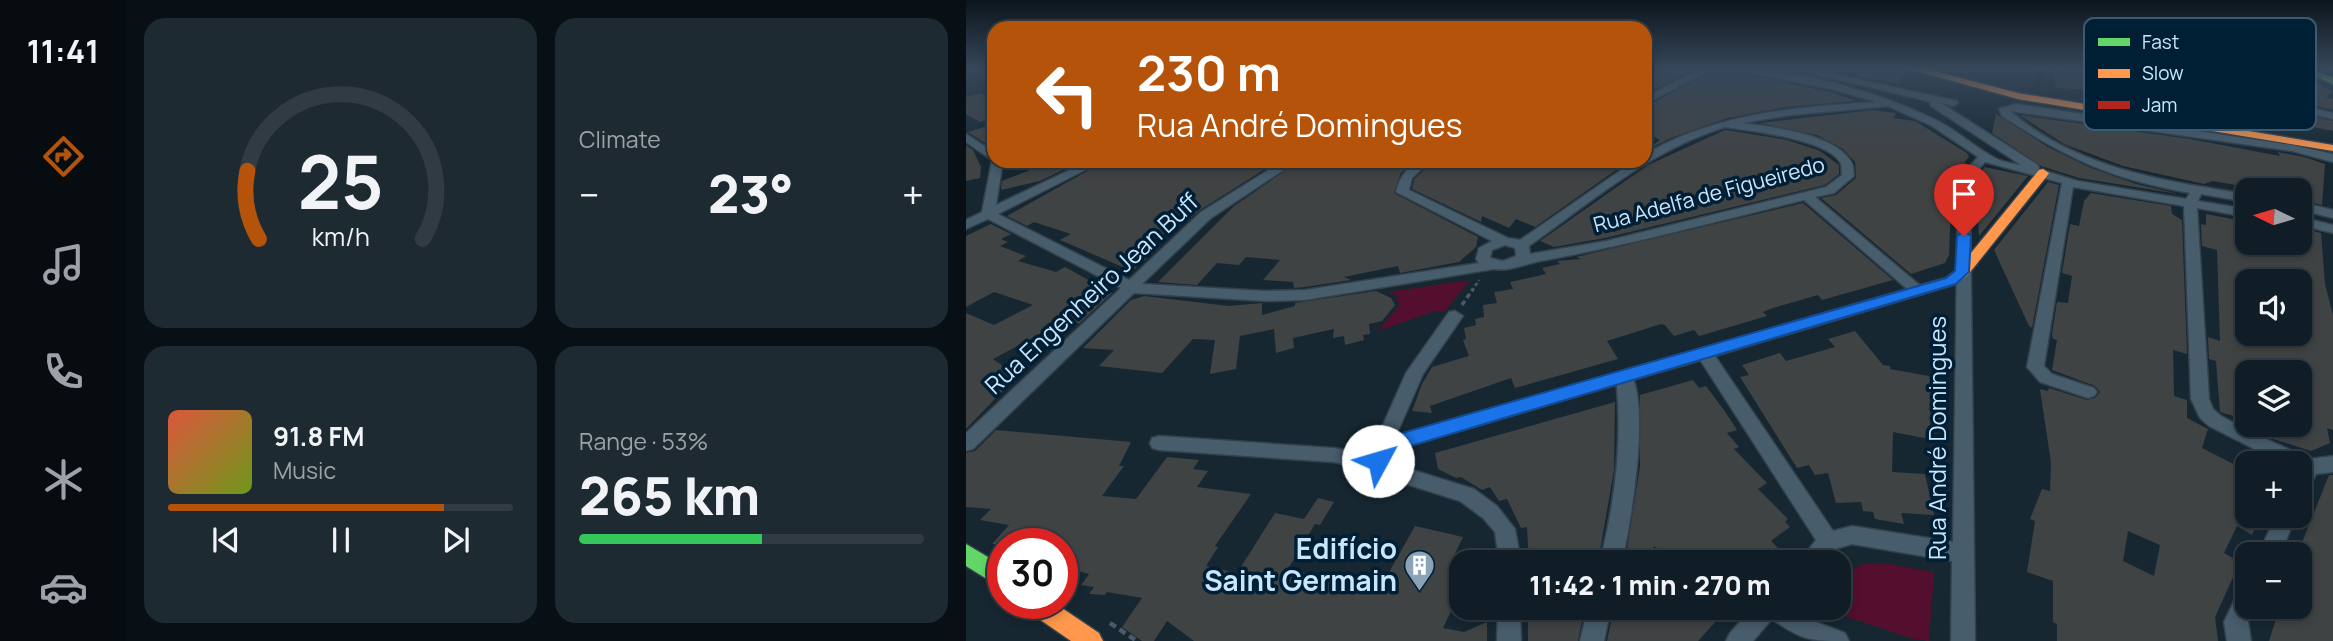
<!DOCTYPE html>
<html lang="en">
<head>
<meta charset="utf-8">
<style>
  body { margin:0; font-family:Manrope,sans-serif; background:#1e2a32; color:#f1f3f6; height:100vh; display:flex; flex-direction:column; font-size:26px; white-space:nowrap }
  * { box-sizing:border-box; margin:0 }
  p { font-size:23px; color:#9ca2a7 }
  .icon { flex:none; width:38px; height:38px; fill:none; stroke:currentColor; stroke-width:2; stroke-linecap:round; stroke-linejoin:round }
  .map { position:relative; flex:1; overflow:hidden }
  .panel { display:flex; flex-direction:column; gap:18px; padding:18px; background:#091015; width:840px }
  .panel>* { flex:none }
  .hud { position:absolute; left:21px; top:21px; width:665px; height:147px; border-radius:21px; box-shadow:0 4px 10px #0003,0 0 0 2px #303b43; background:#b45309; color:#fff; overflow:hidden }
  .needle { width:46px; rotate:275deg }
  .tools { position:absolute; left:1269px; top:178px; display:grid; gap:14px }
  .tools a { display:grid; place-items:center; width:77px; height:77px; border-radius:14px; background:#101d26; box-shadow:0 4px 10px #0003,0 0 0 2px #303b43; font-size:35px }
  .speed { position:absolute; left:21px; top:528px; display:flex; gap:14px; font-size:35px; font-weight:700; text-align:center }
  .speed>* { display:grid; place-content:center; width:91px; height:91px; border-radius:50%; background:#101d26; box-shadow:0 4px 10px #0003,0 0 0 2px #303b43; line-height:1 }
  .speed .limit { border:10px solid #d22; background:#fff; color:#111 }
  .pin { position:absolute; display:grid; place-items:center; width:60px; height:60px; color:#fff; margin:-72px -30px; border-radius:50% 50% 50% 0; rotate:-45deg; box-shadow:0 0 7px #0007 }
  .pin .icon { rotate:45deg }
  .me { position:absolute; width:77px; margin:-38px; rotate:51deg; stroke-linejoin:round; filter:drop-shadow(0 0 5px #0008) }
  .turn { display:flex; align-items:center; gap:24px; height:147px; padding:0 35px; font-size:32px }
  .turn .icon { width:91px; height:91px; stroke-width:2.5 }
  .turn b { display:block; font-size:49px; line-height:60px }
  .big { font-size:52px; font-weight:800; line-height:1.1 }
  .panel .widget { flex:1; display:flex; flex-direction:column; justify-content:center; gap:10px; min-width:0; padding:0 24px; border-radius:21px; background:#1e2a32 }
  .panel .dial { align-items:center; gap:0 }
  .dial svg { height:182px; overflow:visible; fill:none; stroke:#303b43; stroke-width:7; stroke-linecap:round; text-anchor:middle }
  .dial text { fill:#f1f3f6; stroke:none }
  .song { display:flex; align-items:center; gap:21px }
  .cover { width:84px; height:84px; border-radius:10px; background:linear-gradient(135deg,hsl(10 70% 55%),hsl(80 70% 35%)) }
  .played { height:7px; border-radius:4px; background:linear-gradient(90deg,#b45309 80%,#303b43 80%) }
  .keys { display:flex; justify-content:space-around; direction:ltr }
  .heat { display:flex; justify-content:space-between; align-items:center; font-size:38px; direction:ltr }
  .charge { height:10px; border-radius:5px; background:linear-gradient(90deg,#34c759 53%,#303b43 0) }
  .panel .tiles { flex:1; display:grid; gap:18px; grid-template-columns:repeat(2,1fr) }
  .trip { position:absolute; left:483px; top:550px; width:402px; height:70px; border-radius:21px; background:#101d26; box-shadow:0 4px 10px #0003,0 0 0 2px #303b43; font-weight:800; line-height:70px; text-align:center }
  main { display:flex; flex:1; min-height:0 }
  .tab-bar { display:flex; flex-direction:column; width:126px; justify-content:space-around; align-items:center; background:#060c0f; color:#9ca2a7 }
  .tab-bar .icon { width:49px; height:49px }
  .tab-bar .active { color:#b45309 }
  .tab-bar b { font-size:32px; color:#f1f3f6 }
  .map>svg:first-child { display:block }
  .green { fill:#530f2d }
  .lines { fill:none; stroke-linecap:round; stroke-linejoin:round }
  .stream { stroke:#031816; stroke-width:3.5 }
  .building { fill:#404344; fill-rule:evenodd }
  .street-casing { stroke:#32414c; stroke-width:3 }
  .fast-casing { stroke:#32414c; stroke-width:3 }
  .slow-casing { stroke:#32414c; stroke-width:3 }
  .jam-casing { stroke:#32414c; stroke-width:3 }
  .path-far2 { stroke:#4b5c68; stroke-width:2.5; stroke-dasharray:3.5 2.5; stroke-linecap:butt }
  .path-far1 { stroke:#4b5c68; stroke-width:3.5; stroke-dasharray:5 3.5; stroke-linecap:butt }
  .path { stroke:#4b5c68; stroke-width:4.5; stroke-dasharray:7 4.5; stroke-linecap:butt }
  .street { fill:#475d6c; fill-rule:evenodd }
  .fast { fill:#63d668; fill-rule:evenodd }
  .slow { fill:#ff974d; fill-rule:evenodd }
  .jam { fill:#b3261e; fill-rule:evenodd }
  .route { fill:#1a73e8; stroke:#114b97; stroke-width:2 }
  .labels { text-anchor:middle; stroke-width:7; stroke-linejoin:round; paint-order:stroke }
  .far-street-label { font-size:21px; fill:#c8e6fe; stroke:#001f35 }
  .street-label { font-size:24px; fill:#c8e6fe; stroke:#001f35 }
  .near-poi-label { font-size:28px; font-weight:bold; fill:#c8e6fe; stroke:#001f35; text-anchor:end }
  .key { fill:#001f35; stroke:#3c5b71; stroke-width:2 }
  .key-label { font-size:19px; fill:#c8e6fe }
</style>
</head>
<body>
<main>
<nav class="tab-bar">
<b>11:41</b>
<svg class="icon active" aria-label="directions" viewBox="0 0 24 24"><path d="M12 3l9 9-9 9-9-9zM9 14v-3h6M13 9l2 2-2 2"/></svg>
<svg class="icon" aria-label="music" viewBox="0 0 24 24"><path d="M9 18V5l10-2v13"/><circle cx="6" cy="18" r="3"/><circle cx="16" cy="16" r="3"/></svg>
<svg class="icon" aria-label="phone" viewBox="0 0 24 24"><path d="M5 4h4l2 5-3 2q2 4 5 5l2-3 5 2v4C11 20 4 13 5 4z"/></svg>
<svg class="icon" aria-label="climate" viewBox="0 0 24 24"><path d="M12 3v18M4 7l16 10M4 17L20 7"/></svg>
<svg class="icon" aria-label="car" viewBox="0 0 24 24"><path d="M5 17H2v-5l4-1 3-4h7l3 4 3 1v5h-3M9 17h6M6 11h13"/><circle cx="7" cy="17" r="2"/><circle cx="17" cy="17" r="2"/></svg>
</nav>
<section class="panel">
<div class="tiles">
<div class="widget dial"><svg viewBox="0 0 100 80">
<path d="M14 69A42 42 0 1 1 86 69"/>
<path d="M14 69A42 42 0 0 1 9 39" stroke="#b45309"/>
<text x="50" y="56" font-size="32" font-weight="700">25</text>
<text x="50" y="72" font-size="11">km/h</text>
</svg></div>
<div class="widget"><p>Climate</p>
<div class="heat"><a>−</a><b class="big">23°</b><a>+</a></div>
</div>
<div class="widget">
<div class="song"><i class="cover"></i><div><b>91.8 FM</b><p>Music</p></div></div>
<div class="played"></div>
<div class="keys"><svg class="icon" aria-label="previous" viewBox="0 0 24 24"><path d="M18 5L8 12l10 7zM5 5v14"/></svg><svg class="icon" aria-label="pause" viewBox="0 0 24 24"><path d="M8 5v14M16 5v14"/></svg><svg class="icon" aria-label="next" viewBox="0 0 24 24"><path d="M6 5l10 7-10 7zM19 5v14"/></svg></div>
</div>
<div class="widget"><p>Range · 53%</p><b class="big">265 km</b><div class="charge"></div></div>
</div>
</section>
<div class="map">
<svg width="1367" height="641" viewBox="0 0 1367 641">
  <rect width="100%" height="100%" fill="#162732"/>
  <path class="green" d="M504 280 478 312 469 311 412 331 433 306 431 296 422 292Z
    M917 563 968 572 963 641 947 639 852 607H873V579L896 564Z"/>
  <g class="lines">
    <path class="stream" d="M1072 84 1076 69"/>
  </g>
  <path class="building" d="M679 69H728L679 94Z
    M750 69 865 92 891 101 820 107 762 118 705 138 679 151 694 140 679 132V107Z
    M893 69H927L939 72 933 84 892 76Z
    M1138 69H1327L1367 92 1360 97 1367 99V110L1270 87Z
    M1095 72 1270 99 1367 121V131L1292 116 1134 94 1133 90 1090 88 1088 73Z
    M15 93 28 101V117L14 122 0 114V97Z
    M906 110 930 113 927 118 949 121 1001 153 1003 157 998 163 1002 164 995 172 990 187 989 206 985 204 983 255 979 263 945 274 855 198 870 195 890 178 889 162 877 149 851 135 794 123Z
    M1030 114 1082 147 1125 168 1170 184 1213 194 1113 178 1075 166 1026 133Z
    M1054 115 1224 139 1314 156 1312 152 1338 157 1359 164 1356 205 1336 200 1334 191H1287L1286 188 1247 181 1238 184 1157 166 1098 144Z
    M28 124V149L2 132Z
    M759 130 821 140 854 151 873 165V174L859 185 639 238 588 247 574 241 682 165Z
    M0 145 7 150 15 167 14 178 0 181Z
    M48 161H116L74 181 35 190 36 181 64 170Z
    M139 161 186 162 312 161 234 210 219 223 183 242 194 247 166 271 94 240 105 234 68 222 61 226 41 216Z
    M333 161H450L435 173 428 193 512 237 510 247 493 262 434 273 432 266 378 277 385 280 339 287 328 288 327 282 297 280 314 260 280 257 273 265 251 263 231 285 192 282 268 206Z
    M468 161H663L569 227 550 219 543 228 516 216 515 222 446 189 448 179Z
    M1018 167 1062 176 1013 236 1012 213 1007 212V188Z
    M1082 182 1093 185 1066 328 1063 326 1028 250Z
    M1125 193 1205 206 1206 214 1216 220 1221 354 1207 350 1208 396 1221 400V418L1242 429 1236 448 1281 471V516H1295L1286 535 1271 526 1258 553 1274 562 1249 617 1252 641H1091V624L1087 622V581L1061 572 1069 521 1064 519 1076 489 1084 491 1085 463 1074 389 1082 391 1083 388 1121 400 1129 398 1134 392 1129 386 1086 370 1091 340 1087 339 1086 334 1091 302 1102 303 1106 276 1096 273 1104 224 1113 226 1118 201ZM1162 531 1194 545 1188 576 1157 561Z
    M837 203 927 280 856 300 852 295 807 308 797 312 801 316 733 336 728 330 708 336 699 325 695 324 641 341 652 359 549 388 545 378 464 406 466 413 446 411 456 384 466 367 503 356 497 340 500 339 498 328 510 325 509 319 518 317 517 305 531 303 528 292 547 289 544 282 580 274 576 268 594 264 591 261 615 259 610 257Z
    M1240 214 1271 220 1270 227 1280 231 1281 243 1334 244 1337 243 1334 228 1355 233 1359 284 1367 315V430L1361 428 1364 443 1345 451 1307 439 1278 425H1334V373H1281V420L1254 412 1250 361 1243 359 1242 337 1254 341 1251 250 1236 246 1235 224 1240 225ZM1281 282H1334V334H1281Z
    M25 224 45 234 35 239 42 242 34 246 60 256 52 261 90 272 99 267 146 293 113 324 104 318 27 359 51 376 0 429V313L28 325 67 305 28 292 0 307V236Z
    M410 291 425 298 429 305 416 321 403 324 404 334 397 335 398 340 379 345 378 336 367 338 368 329 327 338 328 348 310 353 308 329 274 336 270 369 244 374 249 340 227 339 196 373 133 366 148 350 117 348 165 300 178 296 263 306 296 303V315L329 306V303Z
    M889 331 917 365 924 366V369L968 377 967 391 980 393 978 424 969 423 968 440 927 432 926 472 959 474 968 515 935 513 938 524 909 519 907 512 897 511 895 502 870 503 862 473 849 475 843 465 831 468 774 377 783 375 776 365 814 353 820 361 869 347 862 339Z
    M727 380 733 388 740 386 760 413 771 430 761 433 773 447 768 449 801 483 792 489 822 519 819 522 824 527 805 541 812 548 800 562H707L688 546 681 562H659L674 466V395Z
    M649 402 648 470 632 562H563L561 527 555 528 541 499 533 501 524 487 516 490 495 477 490 478 472 469 469 453Z
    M30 430 165 442 153 466H158L136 496 170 499 201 457 233 460 227 469 242 471 231 487 285 494 249 546 252 547 240 566 271 573 309 513 338 519 352 498 368 502 354 525 349 524 322 569 413 590 449 526 497 537 486 560 495 562V590L477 628 498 632 521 622V641H228L201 621 188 641H176L156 627 176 598 141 592 139 595 123 594 128 587 115 585 123 574 96 567V544H26L43 525 14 520 25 509 0 507V453L9 451Z
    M1363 475H1367V641H1303L1314 607H1334V596L1345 562 1331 555Z
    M562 607H619L612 641H562Z
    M648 607H670L668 613 674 607H763L732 641H641Z"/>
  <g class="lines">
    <defs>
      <path id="street" d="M734 69H747L679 104V97Z
        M762 69C833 69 907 90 970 120 991 130 1008 147 1029 158 1036 162 1046 163 1055 165L965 106 964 104 966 102 832 70 846 69 991 101 992 103 987 106 975 103 1072 165 1073 169 1112 181 1220 199 1224 193C1145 179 1104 160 1036 116L1033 109 1050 104 1326 145 1367 154V162L1326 151 1044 111C1110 168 1198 181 1281 194V202L1235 194 1232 201 1281 209V217L1231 208 1243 399 1247 409 1255 416 1283 431 1344 459 1367 456V472L1350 474 1341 493 1334 495V464H1318L1243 426 1234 418 1225 399 1218 206 1107 187 1078 366 1086 374 1128 388 1131 392 1128 396 1122 398 1074 382 1061 367 1096 183 1019 162 1009 174 1004 188 1009 641H985L986 561 886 544 869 549 858 562H833L850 540 733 358 731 354 733 350H745L867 531 886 526 987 542 992 188 997 173 1012 157 966 126 922 106 825 115 776 123C806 127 866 133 884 160 888 164 887 171 888 176L868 193 849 197 957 288 960 291 957 294H947L838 200C752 221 667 244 580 260 563 262 545 272 528 269L339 300 299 301 168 293 7 449 0 451V433L155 288 22 219 0 229V220L16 212 26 160 0 142V134L28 152V161H37L30 205 122 161H137L32 214 163 280 235 212 317 161H331L245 218 176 284 299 291 339 290 513 263 510 259 513 248 526 241 430 192C435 173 444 161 465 161L446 178 443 190 542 238 554 240 668 161H679V154C751 113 829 107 910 102L866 89ZM759 127C783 131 864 139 875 164 876 167 875 171 876 175L860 187 640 241 564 254 563 246C625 202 685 150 759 127ZM539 245 549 248 550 256 537 261 524 258 526 250Z
        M1090 69H1117L1270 90 1367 113V119L1270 96Z
        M1334 202 1367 210V218L1334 210Z
        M1334 217 1367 225V233L1334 225Z
        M489 311 497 316 457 374 421 456 450 471 508 489 531 506 549 529 555 562H533L529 532 517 518 494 501 437 483 417 471 367 462 193 450 186 448 184 443 186 438 193 436 367 448 404 454 440 373 483 312Z
        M659 372 665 374C684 409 665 522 656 562H634C649 501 657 441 650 378L653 374Z
        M1310 516H1330L1314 555H1292Z
        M1281 587V607H1288L1282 622 1285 641H1261L1258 622 1273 591Z
        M532 607H554L555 641H531Z
        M622 607H645L638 641H614Z
        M787 607H826L842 619 879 633 883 641C845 641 837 641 806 619L787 641H760L764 633Z"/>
      <path id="fast" d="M1331 69H1345L1367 78V84Z
        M0 544 37 566V589L0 566Z"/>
      <path id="slow" d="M943 69H960L1052 93 1367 145V151L1052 99Z
        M1077 169 1083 173 1081 176 1001 276 990 284 715 366 707 360 709 356 980 278 991 270 1073 170Z
        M60 604H90L133 633 137 641H105L63 612Z"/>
      <path id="jam" d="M715 354 721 356 723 360 721 364 415 454 408 452 406 447 408 442 415 440Z"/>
    </defs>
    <use href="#street" class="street-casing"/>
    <use href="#fast" class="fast-casing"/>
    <use href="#slow" class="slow-casing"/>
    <use href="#jam" class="jam-casing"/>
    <path class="path-far2" d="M506 291 513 280"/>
    <path class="path-far1" d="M496 305 507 289"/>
    <path class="path" d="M144 623 171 641"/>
    <use href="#street" class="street"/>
    <use href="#fast" class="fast"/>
    <use href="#slow" class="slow"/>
    <use href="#jam" class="jam"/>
  </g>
  <linearGradient id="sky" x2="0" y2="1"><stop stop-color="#0c151c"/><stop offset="0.43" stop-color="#36475a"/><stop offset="1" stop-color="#36475a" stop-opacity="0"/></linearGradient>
  <rect width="1367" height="159" fill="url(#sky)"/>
  <path class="route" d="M998 231 1005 236 1003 272 990 284 424 452 419 466H405L402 461 408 442 415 439 980 278 989 271 991 236Z"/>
  <defs>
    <symbol id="building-pin" viewBox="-11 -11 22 30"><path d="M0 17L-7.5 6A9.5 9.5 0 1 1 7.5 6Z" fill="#8aa3b7" stroke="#001f35"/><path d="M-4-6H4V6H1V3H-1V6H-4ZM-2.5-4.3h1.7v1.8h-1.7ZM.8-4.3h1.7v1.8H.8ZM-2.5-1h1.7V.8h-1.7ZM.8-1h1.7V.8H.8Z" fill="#fff"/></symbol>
  </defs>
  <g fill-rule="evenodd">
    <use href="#building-pin" x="436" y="548" width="35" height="47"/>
  </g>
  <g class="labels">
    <g class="far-street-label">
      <text transform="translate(743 195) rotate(-15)" y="7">Rua Adelfa de Figueiredo</text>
    </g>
    <g class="street-label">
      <text transform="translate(126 294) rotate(-43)" y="8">Rua Engenheiro Jean Buff</text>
      <text transform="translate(972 438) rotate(-90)" y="8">Rua André Domingues</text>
    </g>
    <g class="near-poi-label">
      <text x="431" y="559">Edifício<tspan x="431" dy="32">Saint Germain</tspan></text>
    </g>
  </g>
  <rect x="1118" y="18" width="232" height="112" rx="10" class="key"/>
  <rect x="1132" y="38" width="32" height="8" fill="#63d668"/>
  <rect x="1132" y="69" width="32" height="9" fill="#ff974d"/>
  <rect x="1132" y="101" width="32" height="8" fill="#b3261e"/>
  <g class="key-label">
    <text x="1176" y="49">Fast</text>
    <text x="1176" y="80">Slow</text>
    <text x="1176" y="112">Jam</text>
  </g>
</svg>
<div class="tools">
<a><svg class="needle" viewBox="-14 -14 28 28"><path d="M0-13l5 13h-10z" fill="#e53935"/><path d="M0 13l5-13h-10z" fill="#9ca2a7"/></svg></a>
<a><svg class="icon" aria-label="sound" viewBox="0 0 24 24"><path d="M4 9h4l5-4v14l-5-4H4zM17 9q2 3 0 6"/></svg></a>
<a><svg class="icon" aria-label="layers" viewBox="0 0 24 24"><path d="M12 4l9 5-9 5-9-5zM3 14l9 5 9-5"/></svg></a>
<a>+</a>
<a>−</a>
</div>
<div class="speed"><div class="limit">30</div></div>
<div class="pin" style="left:998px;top:236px;background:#d93025"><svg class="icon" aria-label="arrive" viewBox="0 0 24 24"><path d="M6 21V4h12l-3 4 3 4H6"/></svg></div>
<svg class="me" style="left:412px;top:461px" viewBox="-20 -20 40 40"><circle r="19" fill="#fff"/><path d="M0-13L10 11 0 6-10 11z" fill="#1a73e8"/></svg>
<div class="trip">11:42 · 1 min · 270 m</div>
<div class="hud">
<div class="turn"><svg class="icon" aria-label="left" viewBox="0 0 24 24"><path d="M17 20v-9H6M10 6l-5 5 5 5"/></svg><div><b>230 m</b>Rua André Domingues</div></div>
</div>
</div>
</main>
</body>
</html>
